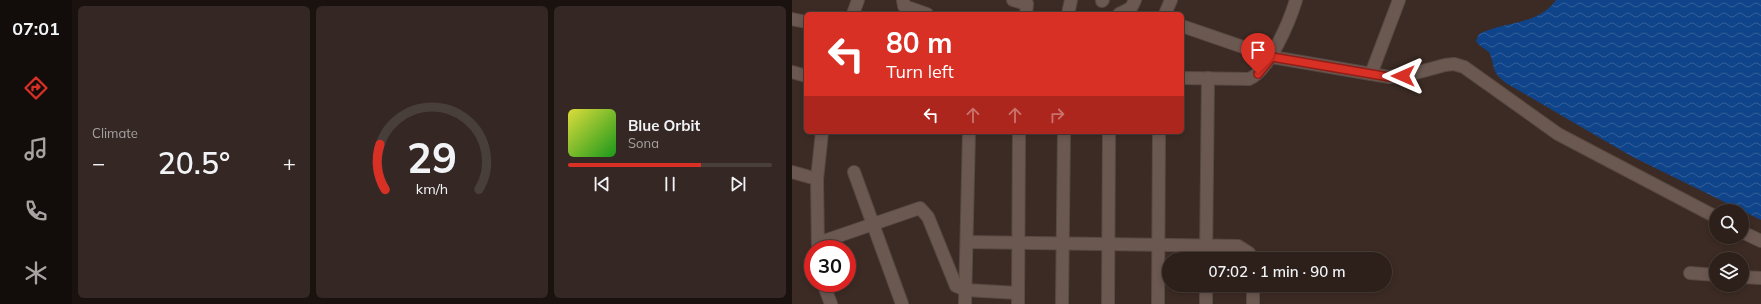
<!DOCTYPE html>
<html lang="en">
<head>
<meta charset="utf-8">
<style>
  :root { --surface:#2d201b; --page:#352824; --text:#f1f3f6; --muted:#a7a3a3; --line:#483e3a; --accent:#d93025 }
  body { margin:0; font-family:Mulish,sans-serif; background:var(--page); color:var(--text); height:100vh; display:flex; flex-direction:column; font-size:15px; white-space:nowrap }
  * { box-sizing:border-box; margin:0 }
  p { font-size:13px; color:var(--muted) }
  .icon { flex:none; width:22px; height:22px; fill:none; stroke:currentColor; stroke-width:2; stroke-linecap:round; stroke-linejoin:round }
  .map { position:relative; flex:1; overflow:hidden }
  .drawer { display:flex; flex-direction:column; gap:6px; padding:6px; background:#19120f; width:720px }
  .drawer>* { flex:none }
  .top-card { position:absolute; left:12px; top:12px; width:380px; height:122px; border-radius:6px; box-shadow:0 2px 6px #0003,0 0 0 1px var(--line); background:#d93025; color:#fff; overflow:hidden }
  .buttons { position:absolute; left:917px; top:204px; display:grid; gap:8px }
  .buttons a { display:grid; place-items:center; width:40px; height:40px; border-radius:50%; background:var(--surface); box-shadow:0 2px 6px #0003,0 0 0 1px var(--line); font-size:20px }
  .speed { position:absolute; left:12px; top:240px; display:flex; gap:8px; font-size:20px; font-weight:700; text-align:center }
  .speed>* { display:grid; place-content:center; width:52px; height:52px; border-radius:50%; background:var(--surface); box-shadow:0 2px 6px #0003,0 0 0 1px var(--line); line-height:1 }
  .speed .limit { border:6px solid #d22; background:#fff; color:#111 }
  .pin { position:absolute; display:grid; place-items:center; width:34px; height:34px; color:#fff; margin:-41px -17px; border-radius:50% 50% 50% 0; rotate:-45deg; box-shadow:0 0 4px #0007 }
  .pin .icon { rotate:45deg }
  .me { position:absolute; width:44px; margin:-22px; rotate:270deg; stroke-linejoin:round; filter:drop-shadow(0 0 3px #0008) }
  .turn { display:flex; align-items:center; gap:14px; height:84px; padding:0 16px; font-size:18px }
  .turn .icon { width:52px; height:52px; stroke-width:2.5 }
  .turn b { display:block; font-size:28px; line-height:34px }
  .lanes { display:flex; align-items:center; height:38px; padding:0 16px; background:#0003; justify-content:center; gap:20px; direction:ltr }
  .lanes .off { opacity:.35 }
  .big { font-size:30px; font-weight:600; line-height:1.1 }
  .drawer .card { flex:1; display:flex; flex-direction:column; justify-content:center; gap:6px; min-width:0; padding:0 14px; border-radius:6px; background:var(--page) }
  .drawer .dial { align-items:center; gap:0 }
  .dial svg { height:104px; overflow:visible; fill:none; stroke:var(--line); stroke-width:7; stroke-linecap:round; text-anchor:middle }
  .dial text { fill:var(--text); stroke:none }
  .song { display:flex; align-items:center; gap:12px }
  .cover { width:48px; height:48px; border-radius:6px; background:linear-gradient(135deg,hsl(60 70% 55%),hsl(120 70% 35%)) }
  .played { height:4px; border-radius:2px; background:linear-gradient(90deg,var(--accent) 65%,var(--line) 65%) }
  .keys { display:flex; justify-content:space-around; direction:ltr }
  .heat { display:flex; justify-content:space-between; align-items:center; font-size:22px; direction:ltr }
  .drawer .tiles { flex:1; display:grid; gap:6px; grid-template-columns:repeat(3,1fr) }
  .trip { position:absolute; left:370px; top:252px; width:230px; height:40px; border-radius:20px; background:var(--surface); box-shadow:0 2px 6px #0003,0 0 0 1px var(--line); font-weight:600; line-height:40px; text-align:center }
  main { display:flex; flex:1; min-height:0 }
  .tabs { display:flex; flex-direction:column; width:72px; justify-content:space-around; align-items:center; background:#120d0b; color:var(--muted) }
  .tabs .icon { width:28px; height:28px }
  .tabs .selected { color:var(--accent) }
  .tabs b { font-size:18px; color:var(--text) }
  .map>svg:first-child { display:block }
  .water { fill:url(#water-waves) }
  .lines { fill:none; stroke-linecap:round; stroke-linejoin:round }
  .minor-casing { stroke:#574943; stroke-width:14 }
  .minor { stroke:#6b5851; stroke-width:12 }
  .route-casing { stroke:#8d1f18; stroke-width:10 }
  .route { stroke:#d93025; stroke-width:7 }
</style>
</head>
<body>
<main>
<nav class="tabs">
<b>07:01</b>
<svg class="icon selected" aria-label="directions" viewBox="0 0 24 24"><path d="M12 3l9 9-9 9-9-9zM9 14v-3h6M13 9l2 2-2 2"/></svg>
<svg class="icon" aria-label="music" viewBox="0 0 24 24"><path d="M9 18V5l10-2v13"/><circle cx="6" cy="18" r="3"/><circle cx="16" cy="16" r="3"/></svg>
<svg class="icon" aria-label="phone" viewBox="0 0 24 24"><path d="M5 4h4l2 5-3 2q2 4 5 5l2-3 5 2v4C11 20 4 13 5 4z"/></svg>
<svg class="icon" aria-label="climate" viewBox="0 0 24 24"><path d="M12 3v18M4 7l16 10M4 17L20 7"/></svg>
</nav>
<section class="drawer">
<div class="tiles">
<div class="card"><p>Climate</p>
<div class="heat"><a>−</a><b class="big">20.5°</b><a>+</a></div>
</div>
<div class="card dial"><svg viewBox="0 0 100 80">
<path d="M14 69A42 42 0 1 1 86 69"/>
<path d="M14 69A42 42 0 0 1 10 34" stroke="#d93025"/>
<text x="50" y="56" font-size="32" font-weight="700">29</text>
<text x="50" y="72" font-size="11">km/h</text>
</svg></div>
<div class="card">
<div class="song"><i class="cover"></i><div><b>Blue Orbit</b><p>Sona</p></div></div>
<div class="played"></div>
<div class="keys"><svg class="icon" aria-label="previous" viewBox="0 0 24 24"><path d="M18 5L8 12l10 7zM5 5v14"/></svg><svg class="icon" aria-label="pause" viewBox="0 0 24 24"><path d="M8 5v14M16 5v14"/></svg><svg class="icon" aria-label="next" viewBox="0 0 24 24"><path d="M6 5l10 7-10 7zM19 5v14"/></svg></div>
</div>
</div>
</section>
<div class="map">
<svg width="969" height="304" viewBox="0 0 969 304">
  <defs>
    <pattern id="water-waves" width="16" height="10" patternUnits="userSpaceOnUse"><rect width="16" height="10" fill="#0f448a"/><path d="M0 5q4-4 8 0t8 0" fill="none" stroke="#335f9b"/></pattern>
  </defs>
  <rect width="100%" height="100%" fill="#3c2b24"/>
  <!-- water -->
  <path class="water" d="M764,0H969V220L839,156L714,83C698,71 704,67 697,52L687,45L684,41L687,34C713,21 747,25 764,0Z"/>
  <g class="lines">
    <!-- minor casing -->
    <g class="minor-casing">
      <g id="minor">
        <path d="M111,0L112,6L135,14"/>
        <path d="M221,0L235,4L234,14"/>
        <path d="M310,1L311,0"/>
        <path d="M61,14L66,0"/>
        <path d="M276,14L279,0"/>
        <path d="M327,14L339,8L343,0"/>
        <path d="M373,14L379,0"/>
        <path d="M0,19L14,22"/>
        <path d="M390,26L480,57L597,77L620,74L653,65L662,64L672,67L766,134L924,217"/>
        <path d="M0,72L14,76"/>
        <path d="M579,74L607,0"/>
        <path d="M390,78L457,79C477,71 498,20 504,0"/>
        <path d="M0,172L25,179"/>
        <path d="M62,172L110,304"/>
        <path d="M950,232L969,241"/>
        <path d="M175,242L446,246L457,253L460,259"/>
        <path d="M26,243L128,208L136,217L164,286L174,290L226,293"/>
        <path d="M26,249L25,179L30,132"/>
        <path d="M414,259L416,78"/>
        <path d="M898,273L924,275"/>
        <path d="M950,277L969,278"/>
        <path d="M31,283L39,304"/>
        <path d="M461,285V304"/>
        <path d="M173,304L177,132"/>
        <path d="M226,304L227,132"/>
        <path d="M270,304L272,132"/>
        <path d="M316,304L317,132"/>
        <path d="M366,304L367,132"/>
        <path d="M414,304V285"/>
      </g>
    </g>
    <!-- minor -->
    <use href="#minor" class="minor"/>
  </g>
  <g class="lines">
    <!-- route casing -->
    <g class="route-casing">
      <path id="route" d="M466,74L480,57L597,77L611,76"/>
    </g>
    <!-- route -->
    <use href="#route" class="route"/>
  </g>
</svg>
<div class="buttons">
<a><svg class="icon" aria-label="search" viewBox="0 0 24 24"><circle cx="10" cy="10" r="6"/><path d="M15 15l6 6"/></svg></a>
<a><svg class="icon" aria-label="layers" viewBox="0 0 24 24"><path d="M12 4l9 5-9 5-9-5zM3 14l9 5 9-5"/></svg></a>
</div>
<div class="speed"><div class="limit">30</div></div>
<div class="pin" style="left:466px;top:74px;background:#d93025"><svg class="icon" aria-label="arrive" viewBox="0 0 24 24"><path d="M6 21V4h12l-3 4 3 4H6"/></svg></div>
<svg class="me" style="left:611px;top:76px" viewBox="-20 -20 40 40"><path d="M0-17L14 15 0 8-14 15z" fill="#d93025" stroke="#fff" stroke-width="4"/></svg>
<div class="trip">07:02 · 1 min · 90 m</div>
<div class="top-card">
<div class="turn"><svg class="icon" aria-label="left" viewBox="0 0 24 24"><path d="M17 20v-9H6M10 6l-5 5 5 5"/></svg><div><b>80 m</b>Turn left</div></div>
<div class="lanes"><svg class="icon" aria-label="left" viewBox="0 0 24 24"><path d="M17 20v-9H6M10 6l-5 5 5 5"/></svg><svg class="icon off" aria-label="ahead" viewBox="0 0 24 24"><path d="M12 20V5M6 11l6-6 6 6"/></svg><svg class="icon off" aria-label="ahead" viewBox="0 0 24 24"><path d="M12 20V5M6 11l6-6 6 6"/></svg><svg class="icon off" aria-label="right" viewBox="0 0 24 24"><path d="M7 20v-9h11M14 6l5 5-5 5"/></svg></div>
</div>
</div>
</main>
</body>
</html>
